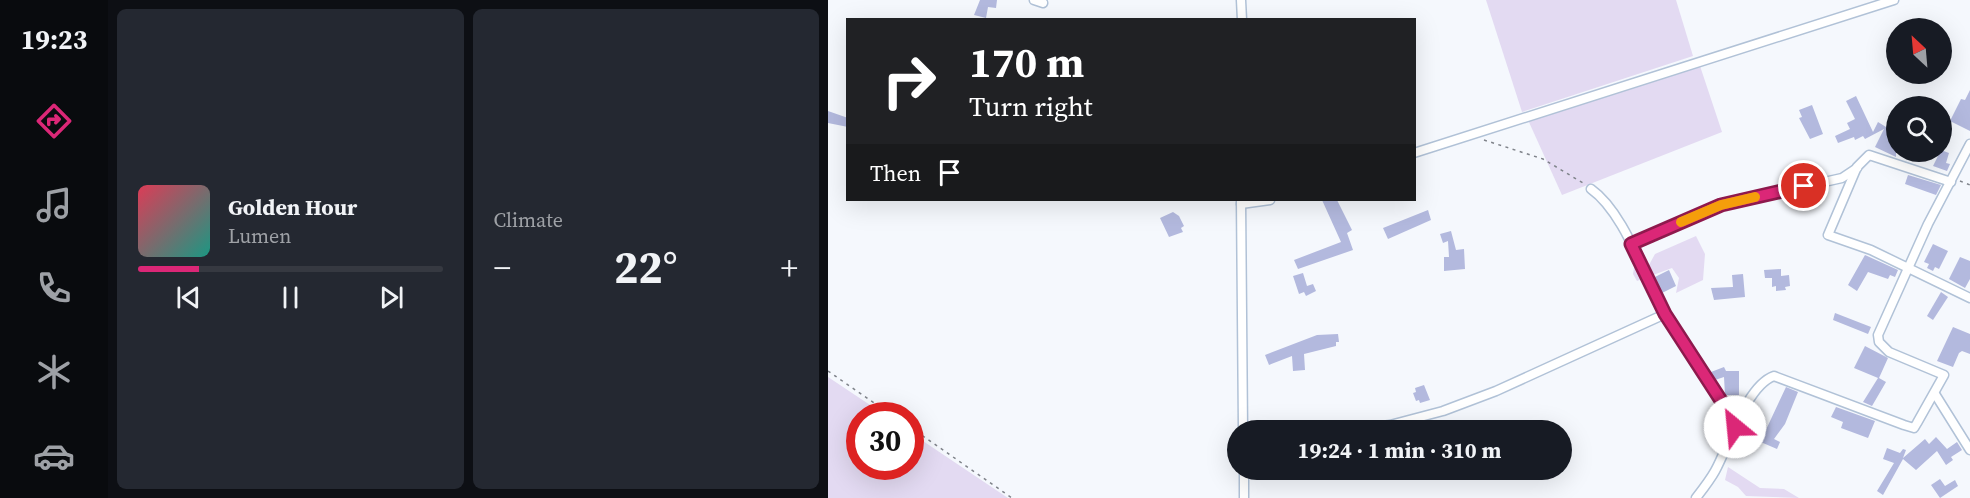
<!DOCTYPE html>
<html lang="en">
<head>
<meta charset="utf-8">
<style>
  :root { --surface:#171b24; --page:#242831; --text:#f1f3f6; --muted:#9ea1a6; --line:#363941; --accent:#db2777 }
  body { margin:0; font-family:"Source Serif 4",serif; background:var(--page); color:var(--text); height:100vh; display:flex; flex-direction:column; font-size:22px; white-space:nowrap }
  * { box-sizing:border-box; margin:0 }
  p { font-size:20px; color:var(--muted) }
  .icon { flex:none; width:33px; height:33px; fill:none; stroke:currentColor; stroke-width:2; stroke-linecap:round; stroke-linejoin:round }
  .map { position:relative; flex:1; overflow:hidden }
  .side { display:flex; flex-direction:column; gap:9px; padding:9px; background:#0d0f14; width:720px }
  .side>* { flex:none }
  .banner { position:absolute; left:18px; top:18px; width:570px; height:183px; border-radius:0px; box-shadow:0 6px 24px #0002; background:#202124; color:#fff; overflow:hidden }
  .needle { width:39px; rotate:334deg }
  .buttons { position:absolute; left:1058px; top:18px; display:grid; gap:12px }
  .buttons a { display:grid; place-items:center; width:66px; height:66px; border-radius:50%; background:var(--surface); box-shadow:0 6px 24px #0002; font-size:30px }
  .speed { position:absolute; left:18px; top:402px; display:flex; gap:12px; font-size:30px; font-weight:700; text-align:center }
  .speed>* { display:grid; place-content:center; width:78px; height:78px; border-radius:50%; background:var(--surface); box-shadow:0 6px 24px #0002; line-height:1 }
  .speed .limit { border:9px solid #d22; background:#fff; color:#111 }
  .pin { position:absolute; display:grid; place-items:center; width:51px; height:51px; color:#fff; margin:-26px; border:3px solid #fff; border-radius:50%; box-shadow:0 2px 6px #0007 }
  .me { position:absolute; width:66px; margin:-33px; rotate:332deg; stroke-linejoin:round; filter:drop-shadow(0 0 4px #0008) }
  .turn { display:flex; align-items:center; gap:21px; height:126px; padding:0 24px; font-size:27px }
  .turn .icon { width:78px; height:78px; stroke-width:2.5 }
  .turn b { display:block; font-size:42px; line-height:51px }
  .then { display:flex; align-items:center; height:57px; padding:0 24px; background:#0003; gap:12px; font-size:22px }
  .big { font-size:45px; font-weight:700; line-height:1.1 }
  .side .tile { flex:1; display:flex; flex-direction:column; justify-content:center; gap:9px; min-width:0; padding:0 21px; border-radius:9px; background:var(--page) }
  .song { display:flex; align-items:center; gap:18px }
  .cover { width:72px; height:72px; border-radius:9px; background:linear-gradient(135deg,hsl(350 70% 55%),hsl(170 70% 35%)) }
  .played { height:6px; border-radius:3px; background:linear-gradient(90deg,var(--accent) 20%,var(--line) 20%) }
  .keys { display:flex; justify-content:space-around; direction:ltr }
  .heat { display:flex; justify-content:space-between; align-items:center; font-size:33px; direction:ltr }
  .side .tiles { flex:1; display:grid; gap:9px; grid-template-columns:repeat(2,1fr) }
  .trip { position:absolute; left:399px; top:420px; width:345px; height:60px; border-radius:30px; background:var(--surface); box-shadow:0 6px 24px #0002; font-weight:700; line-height:60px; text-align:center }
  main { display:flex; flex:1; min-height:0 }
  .menu { display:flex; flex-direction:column; width:108px; justify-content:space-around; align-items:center; background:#090b0e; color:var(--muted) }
  .menu .icon { width:42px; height:42px }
  .menu .on { color:var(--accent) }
  .menu b { font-size:27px; color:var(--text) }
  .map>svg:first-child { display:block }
  .green { fill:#e3daf2 }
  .building { fill:#b3b9de }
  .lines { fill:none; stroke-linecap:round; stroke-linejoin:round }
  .street-casing { stroke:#b1c2d7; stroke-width:11 }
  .path { stroke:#7f838a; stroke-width:1.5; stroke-dasharray:3 4.5; stroke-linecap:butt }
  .street { stroke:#fff; stroke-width:8 }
  .route-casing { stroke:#8e194d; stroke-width:15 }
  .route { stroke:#db2777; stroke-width:10 }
  .slow { stroke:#f59e0b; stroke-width:10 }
</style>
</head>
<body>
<main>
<nav class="menu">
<b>19:23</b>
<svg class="icon on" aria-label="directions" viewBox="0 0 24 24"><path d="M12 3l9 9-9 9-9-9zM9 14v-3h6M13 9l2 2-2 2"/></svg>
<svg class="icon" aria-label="music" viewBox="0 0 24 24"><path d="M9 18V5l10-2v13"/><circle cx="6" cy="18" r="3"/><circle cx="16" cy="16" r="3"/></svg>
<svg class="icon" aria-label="phone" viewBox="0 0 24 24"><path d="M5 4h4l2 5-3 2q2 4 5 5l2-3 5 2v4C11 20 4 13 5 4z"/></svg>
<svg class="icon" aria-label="climate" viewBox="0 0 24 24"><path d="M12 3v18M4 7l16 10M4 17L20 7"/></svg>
<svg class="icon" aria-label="car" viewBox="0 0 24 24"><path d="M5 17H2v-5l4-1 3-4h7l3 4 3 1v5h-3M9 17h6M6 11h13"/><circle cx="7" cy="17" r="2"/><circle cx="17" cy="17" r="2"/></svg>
</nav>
<section class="side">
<div class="tiles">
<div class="tile">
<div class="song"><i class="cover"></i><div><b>Golden Hour</b><p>Lumen</p></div></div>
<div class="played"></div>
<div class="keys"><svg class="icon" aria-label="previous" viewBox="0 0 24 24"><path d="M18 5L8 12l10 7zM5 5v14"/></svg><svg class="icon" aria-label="pause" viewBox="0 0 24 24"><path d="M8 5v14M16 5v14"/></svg><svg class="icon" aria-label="next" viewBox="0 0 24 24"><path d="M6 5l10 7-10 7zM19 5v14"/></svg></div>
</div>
<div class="tile"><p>Climate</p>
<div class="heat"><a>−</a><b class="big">22°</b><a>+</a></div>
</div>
</div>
</section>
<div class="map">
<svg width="1142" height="498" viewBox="0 0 1142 498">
  <rect width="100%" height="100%" fill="#f5f8fd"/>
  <!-- green -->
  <g class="green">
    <path d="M658,0H848L865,56L694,112Z"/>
    <path d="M872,66L894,132L734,195L700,120Z"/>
    <path d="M868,236L877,254L875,280L848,293L851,278L844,268L809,281L805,274L806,268L821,265L827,254Z"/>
    <path d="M0,377L57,415L32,416V466H82L83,433L180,498H0Z"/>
    <path d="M900,467L932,488L956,489L971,498L918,496L910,487L897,480Z"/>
  </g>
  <!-- building -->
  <g class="building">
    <path d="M152,0H169L168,8L160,7L158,18L146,15Z"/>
    <path d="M1142,90V131L1122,121L1133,99L1137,100Z"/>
    <path d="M1028,96L1045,132L1050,122L1058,127L1068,107V157L1047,147L1056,129L1037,139L1035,136L1027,140L1026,137L1010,143L1007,136L1022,129L1019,123L1027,119L1018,101Z"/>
    <path d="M984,105L995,134L982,139L971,118L974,117L971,110Z"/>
    <path d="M0,111L20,118V127L0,123Z"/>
    <path d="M1113,150L1121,153L1118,163L1122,164L1119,171L1105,166Z"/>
    <path d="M1080,175L1113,185L1108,195L1077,184Z"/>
    <path d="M494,200H509L524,230L519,233L525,250L470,269L466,260L513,242Z"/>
    <path d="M600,210L603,220L560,239L555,228Z"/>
    <path d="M345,212L351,216L356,226L353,228L355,232L341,237L332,218Z"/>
    <path d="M623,231L628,250L636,249L637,269L616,271V257H621L620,241L615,243L612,234Z"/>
    <path d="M1105,244L1120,251L1111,269L1107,267L1105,271L1099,268L1101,264L1096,262Z"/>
    <path d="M1037,255L1070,270L1067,277L1062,275L1060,279L1040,272L1029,291L1020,285Z"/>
    <path d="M1132,257L1142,261V279L1137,288L1121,279Z"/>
    <path d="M953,269V276L961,275L962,286L957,287L958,290L948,291V286L944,287V278H937L936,270Z"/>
    <path d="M841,270L848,286L834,293L827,277Z"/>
    <path d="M475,273L479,286L485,284L488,291L478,296L476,292L471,294L465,276Z"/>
    <path d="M915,274L917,297L886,300L883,288L905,287L904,275Z"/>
    <path d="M1113,292L1120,297L1105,320L1099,316Z"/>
    <path d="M1007,313L1043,327L1040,334L1005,320Z"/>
    <path d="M1125,327L1142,334V354L1134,351L1131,353L1125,367L1109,361Z"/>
    <path d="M510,334L511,342H508V346L476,354L477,370L465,371L464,356L441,365L437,355L489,335Z"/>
    <path d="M1037,346L1060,358L1051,378L1058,382L1044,406L1035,402L1050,378L1026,368Z"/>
    <path d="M896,367L898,371H911V395H897L896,377L887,380L883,372Z"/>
    <path d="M596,385L602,400L592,403L591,400L588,401L585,393L588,392L587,388Z"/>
    <path d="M958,387L970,392L957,424L946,439L952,442L949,449L914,434L915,425L936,434Z"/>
    <path d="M1008,407L1047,421L1040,438L1013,428L1015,422L1003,417Z"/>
    <path d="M1108,437L1119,449L1129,442L1134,450L1123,457L1125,460L1118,465L1109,451L1088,470L1075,459L1055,495L1049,491L1066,463L1055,459L1059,448L1072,453L1075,449L1078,450L1075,458L1097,439L1101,444Z"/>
    <path d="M1112,479L1117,486L1127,480L1130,486L1112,498L1103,485Z"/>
  </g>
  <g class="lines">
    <!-- street casing -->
    <g class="street-casing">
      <g id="street">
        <path d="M206,0L215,3"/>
        <path d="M413,0L414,20"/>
        <path d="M586,153L1066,0"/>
        <path d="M1123,182L1041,155L1029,167L1000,235L1043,250L1142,298"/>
        <path d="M763,189C797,213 817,279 838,314C858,350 883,384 905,419L907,427"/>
        <path d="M413,200L415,430"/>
        <path d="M413,204L442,200"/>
        <path d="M803,244L893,205L1014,178L1029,168"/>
        <path d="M1107,394L1142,450"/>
        <path d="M519,430L562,425L615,411L668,391L837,314"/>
        <path d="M416,470V498"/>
        <path d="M868,498C875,489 882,480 887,471C901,446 918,386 946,376L1076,425L1086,428L1089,423L1116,375L1061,352L1051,342L1050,335L1100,224L1142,144"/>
      </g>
    </g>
    <!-- path -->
    <g class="path">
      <path d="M656,140L715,159L755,183"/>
      <path d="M1132,181L1142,185"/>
      <path d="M0,371L65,416"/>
      <path d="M82,427L184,498"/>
    </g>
    <!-- street -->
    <use href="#street" class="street"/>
  </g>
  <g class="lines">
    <!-- route casing -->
    <g class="route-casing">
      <path id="route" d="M907,427L905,419L837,314L803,244L893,205L976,186"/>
    </g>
    <!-- route -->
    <use href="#route" class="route"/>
    <!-- slow -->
    <path class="slow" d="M853,222L893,205L927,197"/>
  </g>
</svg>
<div class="buttons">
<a><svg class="needle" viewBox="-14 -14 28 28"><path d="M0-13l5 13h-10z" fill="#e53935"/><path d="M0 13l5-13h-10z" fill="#9ea1a6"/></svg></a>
<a><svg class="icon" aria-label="search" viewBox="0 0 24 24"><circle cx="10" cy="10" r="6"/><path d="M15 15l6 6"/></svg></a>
</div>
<div class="speed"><div class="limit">30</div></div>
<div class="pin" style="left:976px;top:186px;background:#d93025"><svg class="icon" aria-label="arrive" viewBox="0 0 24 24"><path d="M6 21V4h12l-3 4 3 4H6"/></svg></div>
<svg class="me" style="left:907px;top:427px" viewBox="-20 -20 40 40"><circle r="19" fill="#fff"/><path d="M0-13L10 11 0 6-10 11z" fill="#db2777"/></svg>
<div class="trip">19:24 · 1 min · 310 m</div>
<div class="banner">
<div class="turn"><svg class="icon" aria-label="right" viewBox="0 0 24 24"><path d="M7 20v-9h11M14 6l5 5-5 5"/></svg><div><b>170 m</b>Turn right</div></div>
<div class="then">Then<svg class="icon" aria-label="arrive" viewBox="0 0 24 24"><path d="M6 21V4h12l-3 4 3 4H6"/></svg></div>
</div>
</div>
</main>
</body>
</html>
